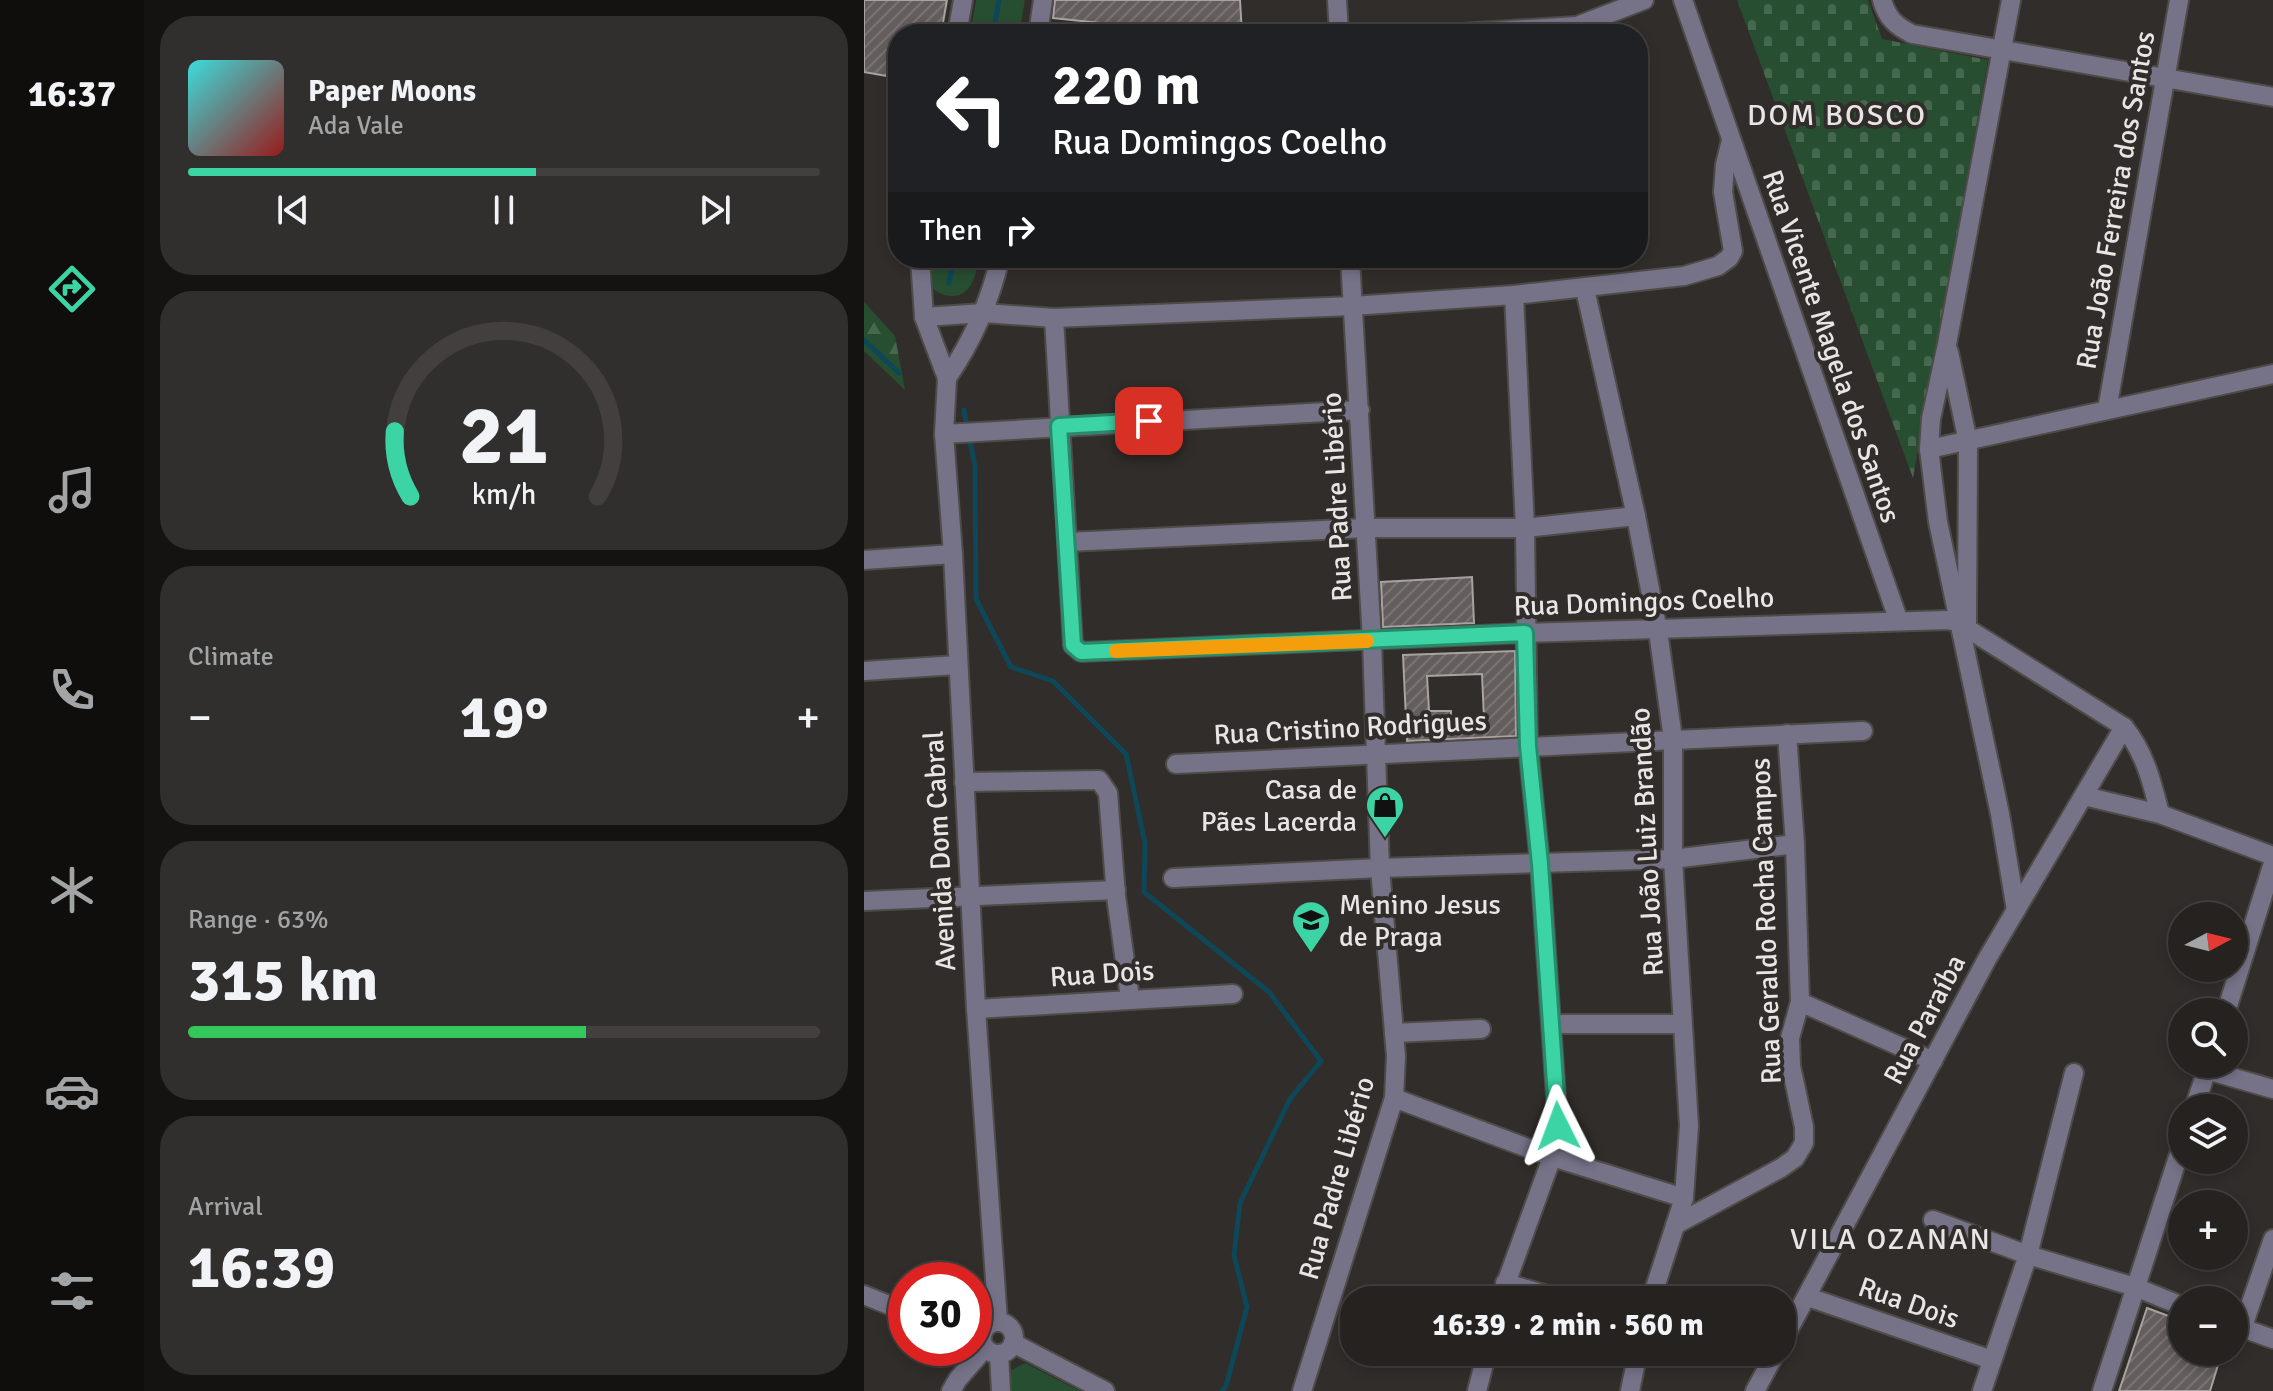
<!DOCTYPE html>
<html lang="en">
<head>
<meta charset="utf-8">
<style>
  :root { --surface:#252220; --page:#312f2d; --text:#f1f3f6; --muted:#a3a4a5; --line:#423f3e; --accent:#3cd4a4 }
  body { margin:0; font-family:Signika,sans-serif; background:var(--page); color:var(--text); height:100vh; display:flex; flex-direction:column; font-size:30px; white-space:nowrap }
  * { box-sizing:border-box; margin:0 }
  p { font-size:26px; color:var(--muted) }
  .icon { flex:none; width:44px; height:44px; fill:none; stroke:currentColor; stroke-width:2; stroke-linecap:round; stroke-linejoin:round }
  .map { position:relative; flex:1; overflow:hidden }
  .panel { display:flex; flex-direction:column; gap:16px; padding:16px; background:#141312; width:720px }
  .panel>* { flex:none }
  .banner { position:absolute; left:24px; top:24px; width:760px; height:244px; border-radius:32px; box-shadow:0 4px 12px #0003,0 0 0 2px var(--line); background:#202124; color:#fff; overflow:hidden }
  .needle { width:52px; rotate:83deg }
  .fabs { position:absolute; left:1304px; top:902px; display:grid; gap:16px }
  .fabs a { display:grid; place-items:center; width:80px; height:80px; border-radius:50%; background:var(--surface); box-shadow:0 4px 12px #0003,0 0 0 2px var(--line); font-size:40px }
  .speed { position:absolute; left:24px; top:1262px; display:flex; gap:16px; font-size:40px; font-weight:700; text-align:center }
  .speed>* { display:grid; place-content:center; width:104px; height:104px; border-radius:50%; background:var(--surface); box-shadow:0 4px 12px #0003,0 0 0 2px var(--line); line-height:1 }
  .speed .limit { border:12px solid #d22; background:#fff; color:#111 }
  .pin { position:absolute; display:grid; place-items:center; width:68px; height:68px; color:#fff; margin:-34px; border-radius:16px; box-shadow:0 4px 12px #0006 }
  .me { position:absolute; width:88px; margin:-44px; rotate:357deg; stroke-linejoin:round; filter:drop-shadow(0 0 6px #0008) }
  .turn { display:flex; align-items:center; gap:28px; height:168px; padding:0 32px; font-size:36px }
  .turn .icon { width:104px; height:104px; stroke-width:2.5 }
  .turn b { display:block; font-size:56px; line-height:68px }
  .then { display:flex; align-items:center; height:76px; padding:0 32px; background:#0003; gap:16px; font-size:30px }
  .big { font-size:60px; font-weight:700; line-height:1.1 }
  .panel .widget { flex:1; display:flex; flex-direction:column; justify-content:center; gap:12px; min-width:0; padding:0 28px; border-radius:32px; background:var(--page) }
  .panel .dial { align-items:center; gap:0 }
  .dial svg { height:208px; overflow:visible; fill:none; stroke:var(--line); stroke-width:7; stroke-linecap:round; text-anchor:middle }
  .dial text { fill:var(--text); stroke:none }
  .song { display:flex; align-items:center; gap:24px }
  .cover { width:96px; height:96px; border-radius:12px; background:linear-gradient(135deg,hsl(180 70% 55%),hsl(0 70% 35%)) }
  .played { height:8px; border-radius:4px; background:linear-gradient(90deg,var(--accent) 55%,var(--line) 55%) }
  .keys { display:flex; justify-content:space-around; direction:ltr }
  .heat { display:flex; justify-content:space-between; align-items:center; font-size:44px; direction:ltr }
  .charge { height:12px; border-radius:6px; background:linear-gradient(90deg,#34c759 63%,var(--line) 0) }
  .trip { position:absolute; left:476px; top:1286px; width:456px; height:80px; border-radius:32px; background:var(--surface); box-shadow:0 4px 12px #0003,0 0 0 2px var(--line); font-weight:700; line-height:80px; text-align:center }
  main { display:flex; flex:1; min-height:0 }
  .tab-bar { display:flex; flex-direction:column; width:144px; justify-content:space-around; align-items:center; background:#0f0e0d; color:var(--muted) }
  .tab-bar .icon { width:56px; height:56px }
  .tab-bar .selected { color:var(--accent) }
  .tab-bar b { font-size:36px; color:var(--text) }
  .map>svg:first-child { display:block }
  .green { fill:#274e30 }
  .forest { fill:url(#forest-firs) }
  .cemetery { fill:url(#cemetery-stones) }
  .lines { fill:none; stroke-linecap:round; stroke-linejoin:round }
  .stream { stroke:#0e4757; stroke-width:5 }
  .building { fill:url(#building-hatch); stroke:#a8a2a0; stroke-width:2; fill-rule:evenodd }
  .minor-casing { stroke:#4e4b48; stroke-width:22 }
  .minor { stroke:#767389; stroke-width:18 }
  .route-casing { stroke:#278a6b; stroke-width:20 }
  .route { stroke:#3cd4a4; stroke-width:14 }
  .slow { stroke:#f59e0b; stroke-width:14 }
  .labels { text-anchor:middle; stroke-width:8; stroke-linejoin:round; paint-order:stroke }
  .street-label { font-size:28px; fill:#e8e6e4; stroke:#312d2a }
  .poi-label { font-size:28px; fill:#e8e6e4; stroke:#312d2a; text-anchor:end }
  .neighbourhood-label { font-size:30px; letter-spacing:2px; fill:#e8e6e4; stroke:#312d2a }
</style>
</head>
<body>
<main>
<nav class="tab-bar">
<b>16:37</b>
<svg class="icon selected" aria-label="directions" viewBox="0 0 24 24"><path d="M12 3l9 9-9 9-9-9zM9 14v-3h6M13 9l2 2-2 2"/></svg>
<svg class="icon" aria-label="music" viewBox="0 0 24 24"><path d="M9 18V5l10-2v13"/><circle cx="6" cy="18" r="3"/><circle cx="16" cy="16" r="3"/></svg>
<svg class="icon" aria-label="phone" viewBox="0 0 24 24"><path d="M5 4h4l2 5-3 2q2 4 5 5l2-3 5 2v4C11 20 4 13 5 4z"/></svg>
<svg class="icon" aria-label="climate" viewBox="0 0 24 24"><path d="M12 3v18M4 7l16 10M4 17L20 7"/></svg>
<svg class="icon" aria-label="car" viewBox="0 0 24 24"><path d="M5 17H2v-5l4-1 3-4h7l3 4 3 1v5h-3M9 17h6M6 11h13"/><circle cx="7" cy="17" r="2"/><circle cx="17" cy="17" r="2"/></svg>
<svg class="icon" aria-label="filters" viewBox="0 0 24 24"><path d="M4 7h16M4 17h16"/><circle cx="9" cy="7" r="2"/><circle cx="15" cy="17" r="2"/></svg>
</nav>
<section class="panel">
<div class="widget">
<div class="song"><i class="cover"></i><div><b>Paper Moons</b><p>Ada Vale</p></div></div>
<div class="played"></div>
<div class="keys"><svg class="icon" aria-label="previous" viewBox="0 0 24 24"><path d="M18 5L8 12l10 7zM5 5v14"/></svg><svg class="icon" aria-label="pause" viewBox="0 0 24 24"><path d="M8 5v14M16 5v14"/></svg><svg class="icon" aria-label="next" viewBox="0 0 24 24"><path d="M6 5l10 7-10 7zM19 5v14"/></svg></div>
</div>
<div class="widget dial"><svg viewBox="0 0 100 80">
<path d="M14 69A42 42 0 1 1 86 69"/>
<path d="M14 69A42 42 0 0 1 8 44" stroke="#3cd4a4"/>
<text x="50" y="56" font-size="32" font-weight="700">21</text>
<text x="50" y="72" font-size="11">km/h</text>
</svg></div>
<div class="widget"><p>Climate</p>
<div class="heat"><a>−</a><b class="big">19°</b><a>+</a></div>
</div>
<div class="widget"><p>Range · 63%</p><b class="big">315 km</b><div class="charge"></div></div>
<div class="widget"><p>Arrival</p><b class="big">16:39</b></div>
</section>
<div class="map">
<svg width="1409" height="1391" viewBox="0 0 1409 1391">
  <defs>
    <pattern id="forest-firs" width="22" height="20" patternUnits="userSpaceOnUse" patternTransform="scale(2)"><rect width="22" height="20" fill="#274e30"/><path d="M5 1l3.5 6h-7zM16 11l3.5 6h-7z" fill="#46684e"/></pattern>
    <pattern id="cemetery-stones" width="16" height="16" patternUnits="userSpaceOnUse" patternTransform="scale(2)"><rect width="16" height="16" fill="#274e30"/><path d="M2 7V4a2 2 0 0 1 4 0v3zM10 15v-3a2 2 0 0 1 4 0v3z" fill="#46684e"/></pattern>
    <pattern id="building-hatch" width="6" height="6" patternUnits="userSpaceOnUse" patternTransform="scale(2)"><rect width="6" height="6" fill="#635d5c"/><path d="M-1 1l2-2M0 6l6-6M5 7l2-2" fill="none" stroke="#797473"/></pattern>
  </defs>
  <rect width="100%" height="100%" fill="#312d2a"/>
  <!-- green -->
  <g class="green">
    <path d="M112,0H161L155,34H106Z"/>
    <path d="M65,258H115C112,277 106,301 81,295C75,293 69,291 66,284C63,277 65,266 65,258Z"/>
    <path d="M161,1363L216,1391H148L146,1371Z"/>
  </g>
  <!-- forest -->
  <path class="forest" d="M0,302L31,336L41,390L0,351Z"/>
  <!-- cemetery -->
  <path class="cemetery" d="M873,0H1004L1018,39L1124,60L1049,478Z"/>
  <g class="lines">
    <!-- stream -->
    <g class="stream">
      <path d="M129,34L135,0"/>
      <path d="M85,283L90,258"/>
      <path d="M0,340L35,373"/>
      <path d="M100,410L111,467L112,599L147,667L189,681L262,754L281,843L280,892L405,992L457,1061L426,1099L376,1203L370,1255L383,1307L362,1386L358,1391"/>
    </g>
  </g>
  <!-- building -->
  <g class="building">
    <path d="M0,0H83L77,34H34V78L0,72Z"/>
    <path d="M191,0H376L378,34H237L236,23L189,18Z"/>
    <path d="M608,577L610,623L519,627L517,582Z"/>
    <path d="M651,651L652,736L543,741L539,655ZM618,674L620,719L587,720V711H565L563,676Z"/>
    <path d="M1283,1308L1318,1321V1352H1358L1346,1391H1255Z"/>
  </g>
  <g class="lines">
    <!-- minor casing -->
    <g class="minor-casing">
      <g id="minor">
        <path d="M473,0L475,34"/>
        <path d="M819,0L1034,619"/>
        <path d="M1018,0C1023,18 1032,26 1048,34L1409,97"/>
        <path d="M1147,0L1083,344L1067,419L1065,449L1074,522L1136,814L1152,910"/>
        <path d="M93,34L99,0"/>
        <path d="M174,34L179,0"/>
        <path d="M581,34L713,26L780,0"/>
        <path d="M56,258L60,317L83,378L80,434L89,554L112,1009L134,1322"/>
        <path d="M721,289L772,516L794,631L809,739V859L825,1126L820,1198L787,1300"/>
        <path d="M60,317L120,313L190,318L488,306L650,295L820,276L854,266L865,258L869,251L859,192L861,165L867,140"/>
        <path d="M190,318L209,645L217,652L661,633L1084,620L1093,622L1260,727C1281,753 1288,782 1296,814"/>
        <path d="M1085,352L1104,442L1103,624"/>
        <path d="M83,378C109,340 126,302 136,258"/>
        <path d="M1243,410L1315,0"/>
        <path d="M80,434L496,410"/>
        <path d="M1065,449L1409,374"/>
        <path d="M203,542L501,528H661L772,516"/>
        <path d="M0,560L89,554"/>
        <path d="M0,671L93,665"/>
        <path d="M312,764L999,731"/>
        <path d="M100,782L235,780L244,793L252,896L266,998"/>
        <path d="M1220,796L1296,814L1409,856"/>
        <path d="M309,878L516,868L809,859L931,844"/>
        <path d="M0,901L252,890"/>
        <path d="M936,1002L1069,1061"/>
        <path d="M112,1009L369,994"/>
        <path d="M1362,1012L1409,863"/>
        <path d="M688,1024H818"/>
        <path d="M530,1033L617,1029"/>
        <path d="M1343,1070L1409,1089"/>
        <path d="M530,1098L688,1157L820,1198"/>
        <path d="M1330,1108L1345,1064"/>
        <path d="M1069,1220L1164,1255L1271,1287L1318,1306"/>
        <path d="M811,1225L917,1168L931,1158L940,1143V1127L927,1066L926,1038L936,1002L931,844L923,734"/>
        <path d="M641,1283L701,1300"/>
        <path d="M0,1295L42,1312"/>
        <path d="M944,1297L1128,1360"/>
        <path d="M636,1300L688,1157L694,1126L676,864L664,746L661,528L650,295"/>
        <circle cx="134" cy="1338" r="16"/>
        <path d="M1370,1325L1409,1339"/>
        <path d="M1378,1329L1409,1239"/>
        <path d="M918,1342L1123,959L1260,727"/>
        <path d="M149,1343L241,1391"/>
        <path d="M135,1354L137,1391"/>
        <path d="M87,1391L94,1379L121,1348"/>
        <path d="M438,1391L530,1098L532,1056L516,868L508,641L486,258"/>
        <path d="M613,1391L623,1352"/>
        <path d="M766,1391L774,1352"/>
        <path d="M891,1391L912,1352"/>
        <path d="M1118,1391L1164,1255L1210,1073"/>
        <path d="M1238,1391L1318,1145"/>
      </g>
    </g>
    <!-- minor -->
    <use href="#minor" class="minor"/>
  </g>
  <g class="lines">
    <!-- route casing -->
    <g class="route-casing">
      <path id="route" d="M285,421L195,426L209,645L217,652L661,633L664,746L676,864L694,1126"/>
    </g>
    <!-- route -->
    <use href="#route" class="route"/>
    <!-- slow -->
    <path class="slow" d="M252,651L503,641"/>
  </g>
  <!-- icons -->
  <defs>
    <g id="shop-pin" transform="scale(2)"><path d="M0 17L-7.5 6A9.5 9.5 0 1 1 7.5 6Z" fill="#3cd4a4" stroke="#312d2a"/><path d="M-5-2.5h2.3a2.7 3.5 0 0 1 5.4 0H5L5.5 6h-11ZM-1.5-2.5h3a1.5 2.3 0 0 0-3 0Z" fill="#111"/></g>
    <g id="school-pin" transform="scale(2)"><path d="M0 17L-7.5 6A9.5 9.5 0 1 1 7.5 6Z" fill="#3cd4a4" stroke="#312d2a"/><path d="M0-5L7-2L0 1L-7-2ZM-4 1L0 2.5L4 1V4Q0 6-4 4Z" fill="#111"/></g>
  </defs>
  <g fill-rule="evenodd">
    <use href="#shop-pin" x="521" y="805"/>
    <use href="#school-pin" x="447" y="920"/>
  </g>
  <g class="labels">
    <!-- street labels -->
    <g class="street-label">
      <text transform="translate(1251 200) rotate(-80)" y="10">Rua João Ferreira dos Santos</text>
      <text transform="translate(968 346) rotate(71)" y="10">Rua Vicente Magela dos Santos</text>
      <text transform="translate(472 497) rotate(-93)" y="10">Rua Padre Libério</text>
      <text transform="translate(780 601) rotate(-2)" y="10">Rua Domingos Coelho</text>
      <text transform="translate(486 727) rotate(-3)" y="10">Rua Cristino Rodrigues</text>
      <text transform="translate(782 842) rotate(-93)" y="10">Rua João Luiz Brandão</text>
      <text transform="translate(75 851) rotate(-93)" y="10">Avenida Dom Cabral</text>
      <text transform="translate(901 921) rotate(-92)" y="10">Rua Geraldo Rocha Campos</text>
      <text transform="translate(238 973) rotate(-4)" y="10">Rua Dois</text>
      <text transform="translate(1060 1019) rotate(-62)" y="10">Rua Paraíba</text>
      <text transform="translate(472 1178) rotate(-74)" y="10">Rua Padre Libério</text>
      <text transform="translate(1045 1302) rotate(19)" y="10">Rua Dois</text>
    </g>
    <!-- poi labels -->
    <g class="poi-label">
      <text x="493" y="799">Casa de<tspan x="493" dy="32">Pães Lacerda</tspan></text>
      <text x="475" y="914" text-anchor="start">Menino Jesus<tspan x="475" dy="32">de Praga</tspan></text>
    </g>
    <!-- neighbourhood labels -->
    <g class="neighbourhood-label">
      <text x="973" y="125">DOM BOSCO</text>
      <text x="1027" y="1249">VILA OZANAN</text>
    </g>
  </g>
</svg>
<div class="fabs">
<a><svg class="needle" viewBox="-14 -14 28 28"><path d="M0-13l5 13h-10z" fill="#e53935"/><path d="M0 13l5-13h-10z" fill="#a3a4a5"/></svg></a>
<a><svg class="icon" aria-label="search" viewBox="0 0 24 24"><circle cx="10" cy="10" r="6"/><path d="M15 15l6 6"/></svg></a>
<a><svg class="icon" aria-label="layers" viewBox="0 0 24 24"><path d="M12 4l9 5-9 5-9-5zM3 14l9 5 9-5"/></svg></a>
<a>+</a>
<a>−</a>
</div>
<div class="speed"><div class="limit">30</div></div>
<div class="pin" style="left:285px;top:421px;background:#d93025"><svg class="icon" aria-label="arrive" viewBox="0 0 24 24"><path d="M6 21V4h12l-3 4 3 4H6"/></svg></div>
<svg class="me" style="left:694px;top:1126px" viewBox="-20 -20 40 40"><path d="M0-17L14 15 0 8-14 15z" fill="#3cd4a4" stroke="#fff" stroke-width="4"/></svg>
<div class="trip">16:39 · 2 min · 560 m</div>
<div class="banner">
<div class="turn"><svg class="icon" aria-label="left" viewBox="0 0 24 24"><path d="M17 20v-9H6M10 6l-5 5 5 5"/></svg><div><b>220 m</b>Rua Domingos Coelho</div></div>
<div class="then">Then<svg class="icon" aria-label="right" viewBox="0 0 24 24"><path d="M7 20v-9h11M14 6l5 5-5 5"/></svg></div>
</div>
</div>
</main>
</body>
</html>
